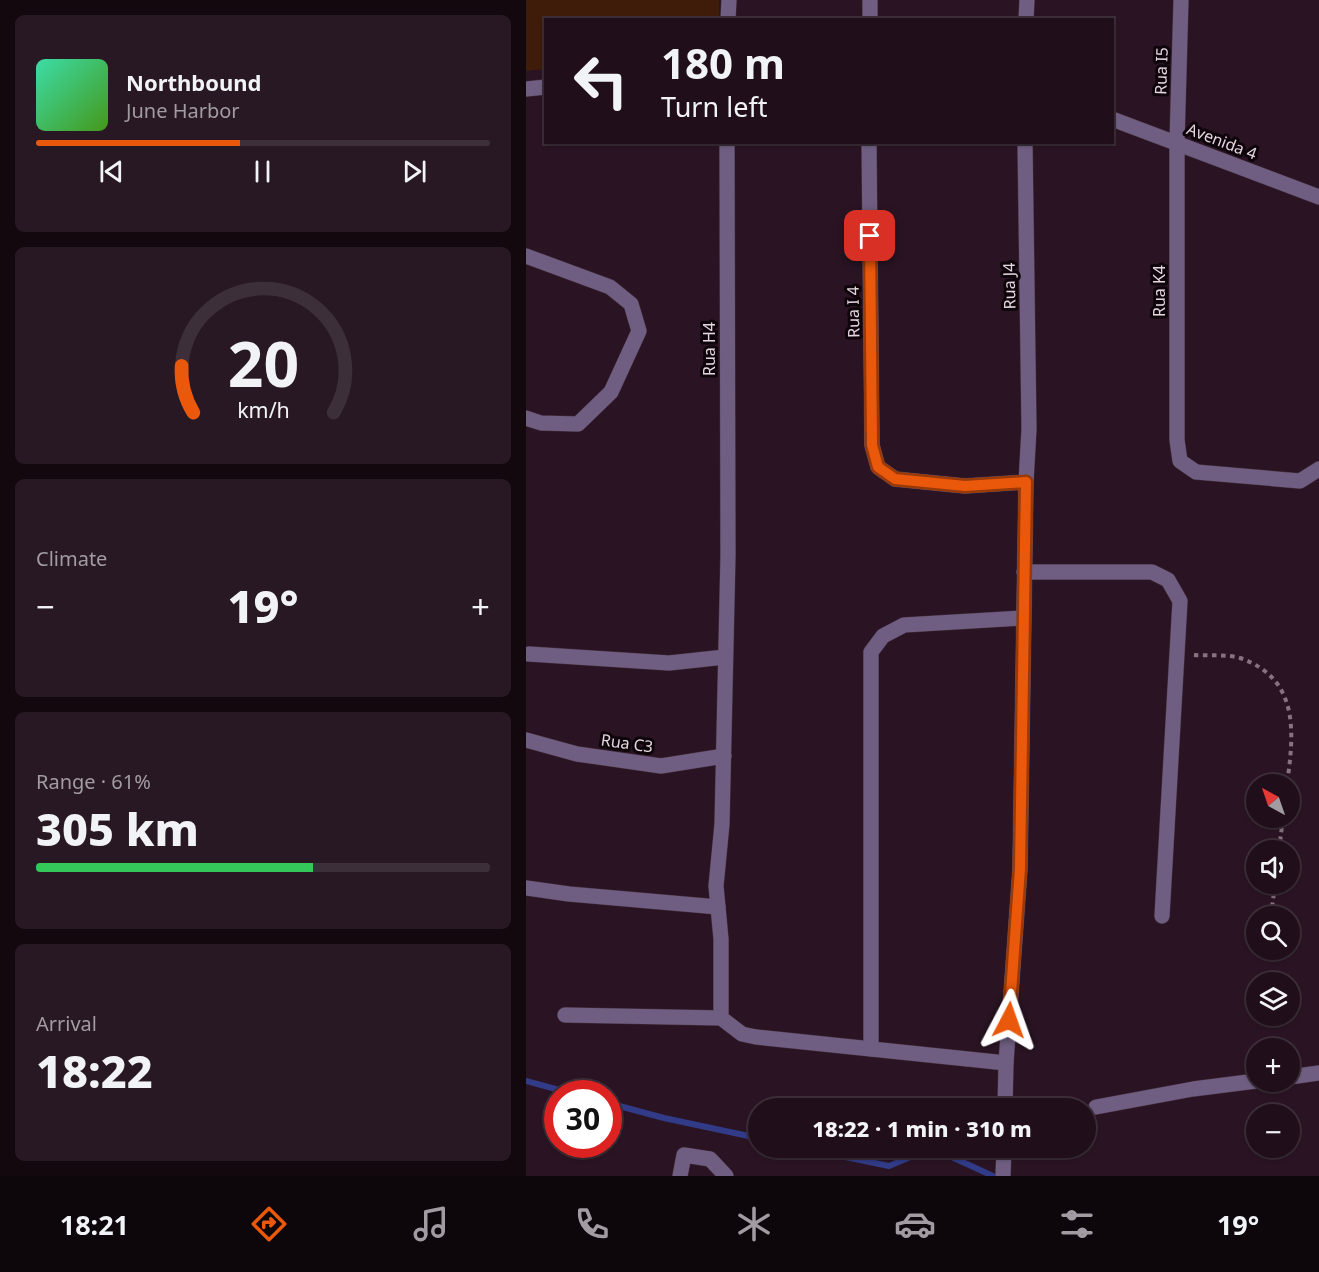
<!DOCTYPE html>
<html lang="en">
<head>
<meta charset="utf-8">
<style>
  :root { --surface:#200f1a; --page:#281823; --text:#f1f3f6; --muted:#a29ca2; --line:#3d2f39; --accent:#ea580c }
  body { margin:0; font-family:"Noto Sans",sans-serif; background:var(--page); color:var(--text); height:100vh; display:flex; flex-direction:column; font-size:22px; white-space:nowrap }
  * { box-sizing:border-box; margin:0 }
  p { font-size:20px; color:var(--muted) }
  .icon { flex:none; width:33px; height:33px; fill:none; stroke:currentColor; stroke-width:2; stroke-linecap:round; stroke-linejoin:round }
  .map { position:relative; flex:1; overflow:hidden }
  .panel { display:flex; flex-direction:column; gap:15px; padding:15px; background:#12080e; width:526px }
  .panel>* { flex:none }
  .banner { position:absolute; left:18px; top:18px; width:570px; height:126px; border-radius:0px; box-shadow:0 2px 4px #0004,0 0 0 2px var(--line); background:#200f1a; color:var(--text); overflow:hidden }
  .needle { width:39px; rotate:320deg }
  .buttons { position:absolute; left:720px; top:774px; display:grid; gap:12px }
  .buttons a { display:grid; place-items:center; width:54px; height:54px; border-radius:50%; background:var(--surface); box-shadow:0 2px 4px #0004,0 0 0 2px var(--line); font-size:30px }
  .speed { position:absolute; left:18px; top:1080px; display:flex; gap:12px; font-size:30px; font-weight:700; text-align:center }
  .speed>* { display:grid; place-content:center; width:78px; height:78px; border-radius:50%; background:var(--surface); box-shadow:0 2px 4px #0004,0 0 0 2px var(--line); line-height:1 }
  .speed .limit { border:9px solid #d22; background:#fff; color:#111 }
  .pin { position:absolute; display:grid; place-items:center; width:51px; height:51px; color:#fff; margin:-26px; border-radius:12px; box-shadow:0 3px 9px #0006 }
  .me { position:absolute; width:66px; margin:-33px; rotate:4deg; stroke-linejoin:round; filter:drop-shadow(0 0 4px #0008) }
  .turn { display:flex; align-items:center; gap:21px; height:126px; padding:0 18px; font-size:27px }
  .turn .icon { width:78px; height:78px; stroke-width:2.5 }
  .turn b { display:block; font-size:42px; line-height:51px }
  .big { font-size:45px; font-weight:800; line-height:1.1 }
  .panel .card { flex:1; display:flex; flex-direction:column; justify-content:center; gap:9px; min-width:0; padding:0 21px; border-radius:9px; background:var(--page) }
  .panel .dial { align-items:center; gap:0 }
  .dial svg { height:156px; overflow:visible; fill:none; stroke:var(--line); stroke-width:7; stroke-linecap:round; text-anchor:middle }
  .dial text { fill:var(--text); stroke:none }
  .song { display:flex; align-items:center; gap:18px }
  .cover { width:72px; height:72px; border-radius:9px; background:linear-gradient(135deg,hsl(160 70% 55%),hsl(100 70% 35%)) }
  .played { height:6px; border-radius:3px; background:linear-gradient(90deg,var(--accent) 45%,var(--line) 45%) }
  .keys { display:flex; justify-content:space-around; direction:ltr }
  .heat { display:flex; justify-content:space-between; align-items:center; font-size:33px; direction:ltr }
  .charge { height:9px; border-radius:4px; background:linear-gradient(90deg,#34c759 61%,var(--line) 0) }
  .trip { position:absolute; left:222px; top:1098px; width:348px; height:60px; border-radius:30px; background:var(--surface); box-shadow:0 2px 4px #0004,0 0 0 2px var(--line); font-weight:800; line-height:60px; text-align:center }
  .tab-bar { display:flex; height:96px; justify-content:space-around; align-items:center; background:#0d060a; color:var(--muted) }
  .tab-bar .icon { width:42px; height:42px }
  .tab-bar .current { color:var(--accent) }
  .tab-bar b { font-size:27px; color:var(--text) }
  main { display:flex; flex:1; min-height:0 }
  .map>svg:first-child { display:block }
  .green { fill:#3e1c09 }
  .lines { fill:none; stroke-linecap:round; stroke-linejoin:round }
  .stream { stroke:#313b87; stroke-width:6 }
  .minor-casing { stroke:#442f3d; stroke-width:16 }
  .path { stroke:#86737f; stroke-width:4; stroke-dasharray:4.5 4.5; stroke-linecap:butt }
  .minor { stroke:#6f5e81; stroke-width:15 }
  .route-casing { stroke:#983908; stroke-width:15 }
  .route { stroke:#ea580c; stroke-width:10 }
  .labels { text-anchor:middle; stroke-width:6; stroke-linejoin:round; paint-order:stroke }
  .street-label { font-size:16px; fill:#e4d5de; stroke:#0d050a }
</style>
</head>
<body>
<main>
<section class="panel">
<div class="card">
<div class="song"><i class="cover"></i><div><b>Northbound</b><p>June Harbor</p></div></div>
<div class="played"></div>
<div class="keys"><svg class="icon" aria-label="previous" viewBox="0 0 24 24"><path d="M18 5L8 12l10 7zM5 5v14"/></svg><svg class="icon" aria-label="pause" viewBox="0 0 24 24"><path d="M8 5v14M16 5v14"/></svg><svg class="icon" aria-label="next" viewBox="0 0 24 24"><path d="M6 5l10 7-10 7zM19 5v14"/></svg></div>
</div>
<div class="card dial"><svg viewBox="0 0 100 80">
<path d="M14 69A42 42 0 1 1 86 69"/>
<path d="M14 69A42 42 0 0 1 8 45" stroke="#ea580c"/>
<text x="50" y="56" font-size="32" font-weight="700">20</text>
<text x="50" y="72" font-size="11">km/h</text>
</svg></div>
<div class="card"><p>Climate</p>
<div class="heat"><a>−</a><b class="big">19°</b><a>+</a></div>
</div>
<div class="card"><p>Range · 61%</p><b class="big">305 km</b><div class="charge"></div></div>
<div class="card"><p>Arrival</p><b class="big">18:22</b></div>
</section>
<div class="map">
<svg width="793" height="1176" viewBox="0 0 793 1176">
  <rect width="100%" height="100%" fill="#2a1423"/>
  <!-- green -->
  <path class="green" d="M0,0H193V19L20,20L19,69L0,71Z"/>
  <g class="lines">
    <!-- stream -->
    <g class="stream">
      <path d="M0,1081L48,1094"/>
      <path d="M82,1103L138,1118L232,1138"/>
      <path d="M276,1148L363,1166L406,1148L467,1176"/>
    </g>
    <!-- minor casing -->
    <g class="minor-casing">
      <g id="minor">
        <path d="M655,0L651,142V440L654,461L670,472L774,481L793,469"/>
        <path d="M202,20L203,0"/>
        <path d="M344,20V0"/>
        <path d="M500,20L501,0"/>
        <path d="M0,89L20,87"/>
        <path d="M586,119L793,197"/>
        <path d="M201,142L202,555L196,824L190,886L195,939V1018L216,1034L230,1037L480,1063"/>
        <path d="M343,142L346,445L352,467L369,479L439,486L500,482L503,429L499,142"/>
        <path d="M0,256L84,287L105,304L113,331L85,392L52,424L15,423L0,418"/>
        <path d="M498,572H626L642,580L654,601L636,916"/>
        <path d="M3,654L143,663L199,657"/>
        <path d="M0,740L51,754L135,766L198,756"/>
        <path d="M0,888L43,894L192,907"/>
        <path d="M39,1015L195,1018"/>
        <path d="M345,1049V652L357,636L378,625L497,618"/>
        <path d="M764,1077L793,1073"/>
        <path d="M570,1107L667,1089L730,1081"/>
        <path d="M479,1108L480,1063L494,869L500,482"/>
        <path d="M154,1176L158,1155L184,1159L200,1176"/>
        <path d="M477,1176L478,1148"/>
      </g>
    </g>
    <!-- path -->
    <g class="path">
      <path d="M668,655C682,656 701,654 714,658C774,679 768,733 761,784"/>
      <path d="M753,850L757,818"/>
      <path d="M745,916L749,884"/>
    </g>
    <!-- minor -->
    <use href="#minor" class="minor"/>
  </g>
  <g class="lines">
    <!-- route casing -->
    <g class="route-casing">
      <path id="route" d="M344,236L346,445L352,467L369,479L439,486L500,482L494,869L483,1020"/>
    </g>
    <!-- route -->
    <use href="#route" class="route"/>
  </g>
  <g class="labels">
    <!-- street labels -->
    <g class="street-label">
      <text transform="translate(635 71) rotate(-88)" y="6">Rua I5</text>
      <text transform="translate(696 141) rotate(21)" y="6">Avenida 4</text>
      <text transform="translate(483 286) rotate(-91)" y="6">Rua J4</text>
      <text transform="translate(633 291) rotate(-90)" y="6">Rua K4</text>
      <text transform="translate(327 312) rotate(-91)" y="6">Rua I 4</text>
      <text transform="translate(183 349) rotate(-90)" y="6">Rua H4</text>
      <text transform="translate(101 743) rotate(8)" y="6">Rua C3</text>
    </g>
  </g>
</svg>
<div class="buttons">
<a><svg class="needle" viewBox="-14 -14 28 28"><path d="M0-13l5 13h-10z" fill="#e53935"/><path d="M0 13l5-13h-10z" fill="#a29ca2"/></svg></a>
<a><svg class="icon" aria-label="sound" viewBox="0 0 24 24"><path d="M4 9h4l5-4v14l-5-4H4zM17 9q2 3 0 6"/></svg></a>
<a><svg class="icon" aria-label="search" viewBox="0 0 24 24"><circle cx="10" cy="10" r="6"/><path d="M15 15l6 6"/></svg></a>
<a><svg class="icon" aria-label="layers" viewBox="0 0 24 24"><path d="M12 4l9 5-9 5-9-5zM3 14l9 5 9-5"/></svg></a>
<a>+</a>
<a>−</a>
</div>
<div class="speed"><div class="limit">30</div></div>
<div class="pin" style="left:344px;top:236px;background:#d93025"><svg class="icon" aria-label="arrive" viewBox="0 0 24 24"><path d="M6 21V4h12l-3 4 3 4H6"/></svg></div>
<svg class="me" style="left:483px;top:1020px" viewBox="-20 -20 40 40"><path d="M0-17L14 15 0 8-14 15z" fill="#ea580c" stroke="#fff" stroke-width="4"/></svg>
<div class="trip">18:22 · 1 min · 310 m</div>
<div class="banner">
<div class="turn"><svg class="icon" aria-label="left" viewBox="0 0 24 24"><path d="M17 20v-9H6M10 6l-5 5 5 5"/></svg><div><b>180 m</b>Turn left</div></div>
</div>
</div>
</main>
<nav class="tab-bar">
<b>18:21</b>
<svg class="icon current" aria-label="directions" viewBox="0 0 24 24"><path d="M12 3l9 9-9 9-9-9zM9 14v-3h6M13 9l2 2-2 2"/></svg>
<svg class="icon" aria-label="music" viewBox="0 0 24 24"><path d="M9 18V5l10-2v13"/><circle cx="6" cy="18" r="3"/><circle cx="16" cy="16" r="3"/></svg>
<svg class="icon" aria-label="phone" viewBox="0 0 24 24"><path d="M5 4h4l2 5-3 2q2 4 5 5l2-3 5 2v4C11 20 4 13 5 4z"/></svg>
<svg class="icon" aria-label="climate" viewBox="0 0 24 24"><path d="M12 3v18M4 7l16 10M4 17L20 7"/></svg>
<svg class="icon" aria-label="car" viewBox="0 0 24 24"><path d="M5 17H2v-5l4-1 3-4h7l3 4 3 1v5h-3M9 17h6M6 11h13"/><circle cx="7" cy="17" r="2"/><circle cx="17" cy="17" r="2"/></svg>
<svg class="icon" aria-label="filters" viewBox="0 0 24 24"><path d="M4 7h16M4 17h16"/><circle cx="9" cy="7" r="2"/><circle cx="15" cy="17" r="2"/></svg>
<b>19°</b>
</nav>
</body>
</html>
